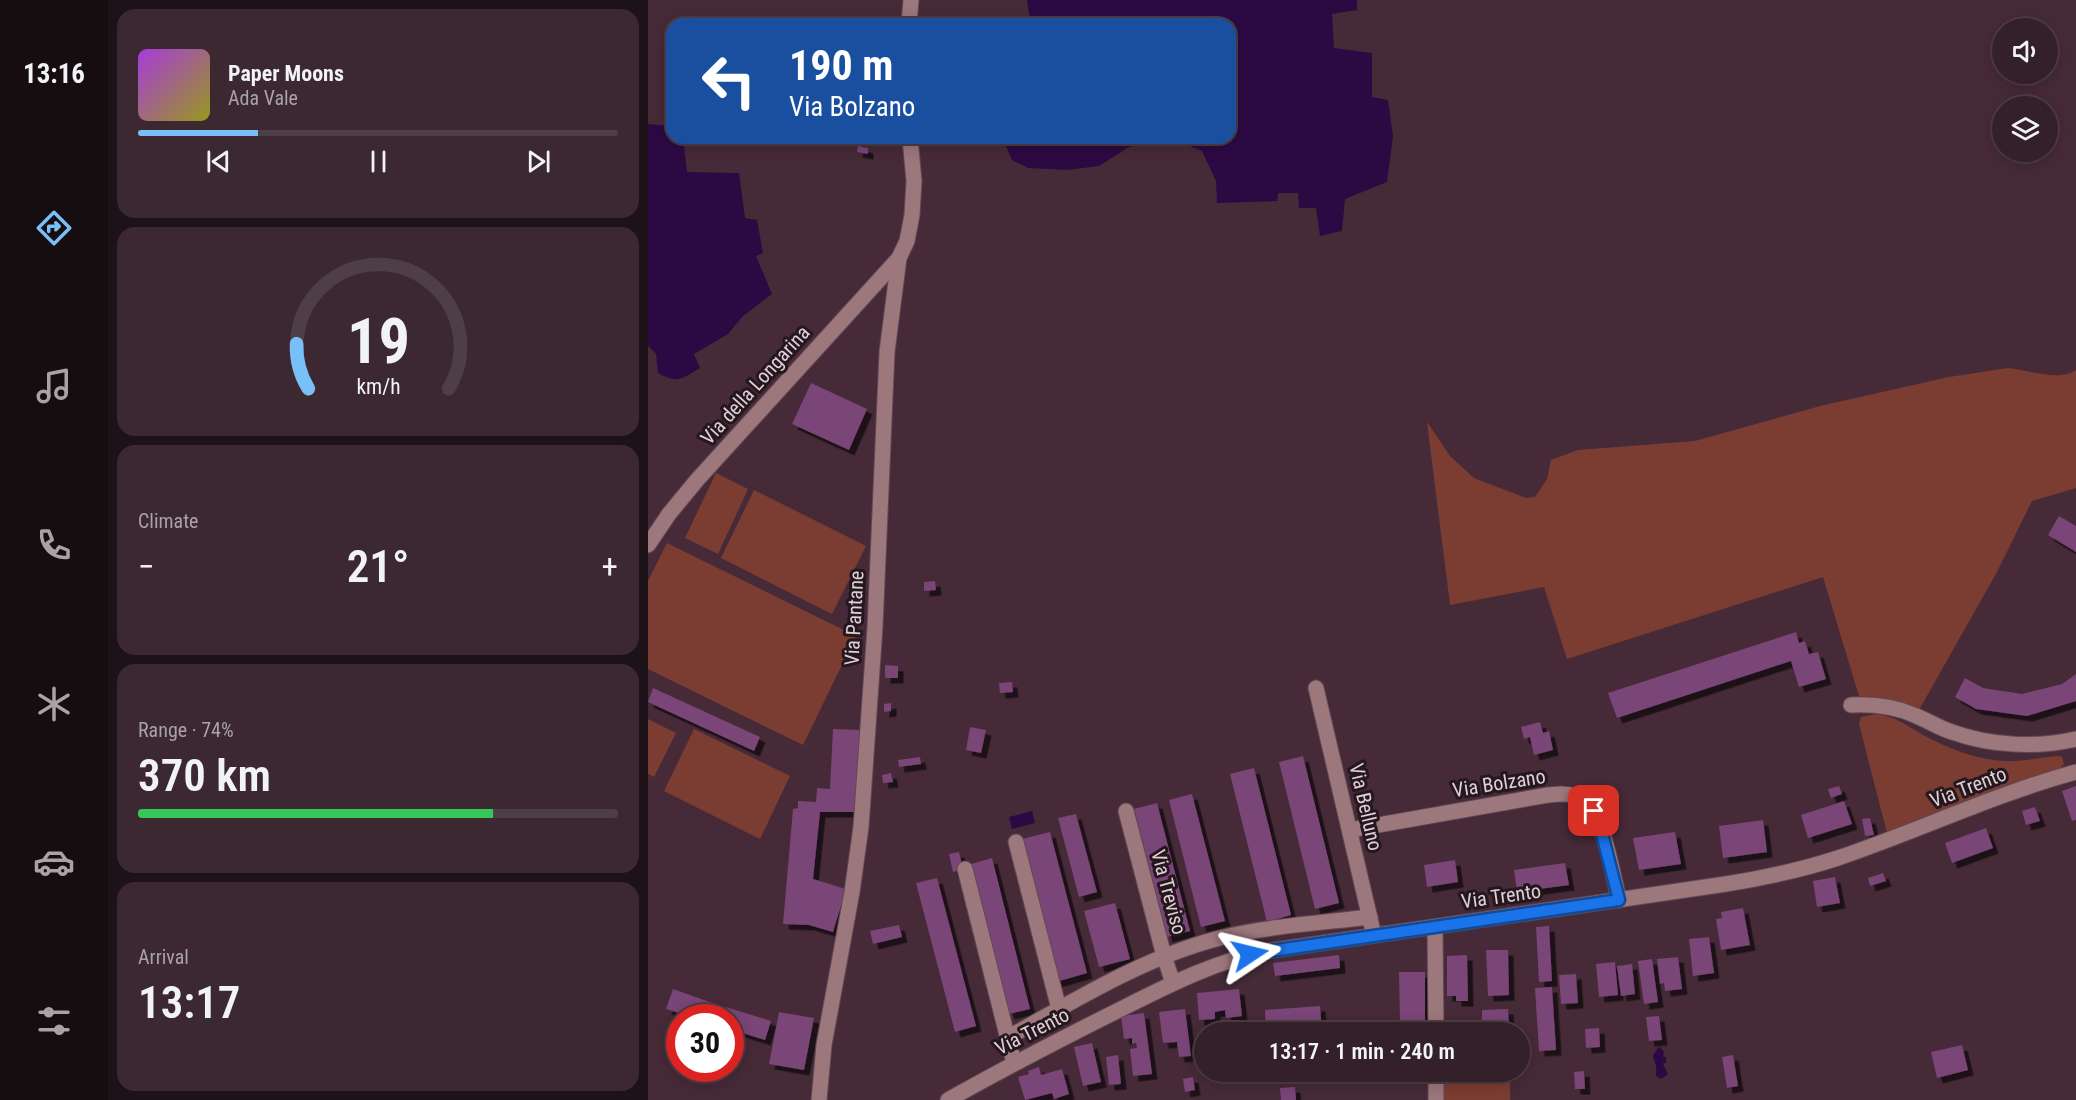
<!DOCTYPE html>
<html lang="en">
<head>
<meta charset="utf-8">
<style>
  :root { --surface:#342029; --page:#3c2831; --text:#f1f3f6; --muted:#a9a3a8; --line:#4e3e46; --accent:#79bff8 }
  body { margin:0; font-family:"Roboto Condensed",sans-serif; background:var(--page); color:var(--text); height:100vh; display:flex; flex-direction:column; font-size:22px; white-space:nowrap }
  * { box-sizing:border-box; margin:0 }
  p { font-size:20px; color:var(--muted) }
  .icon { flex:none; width:33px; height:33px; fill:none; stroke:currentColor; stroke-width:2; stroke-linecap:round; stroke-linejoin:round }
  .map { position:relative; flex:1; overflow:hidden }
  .side { display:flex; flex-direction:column; gap:9px; padding:9px; background:#1d1217; width:540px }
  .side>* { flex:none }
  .hud { position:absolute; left:18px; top:18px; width:570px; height:126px; border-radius:18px; box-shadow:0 3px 15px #0003,0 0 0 2px var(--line); background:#1a4fa0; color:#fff; overflow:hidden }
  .buttons { position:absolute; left:1344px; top:18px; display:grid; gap:12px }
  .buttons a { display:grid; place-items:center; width:66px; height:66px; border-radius:50%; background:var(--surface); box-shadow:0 3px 15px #0003,0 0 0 2px var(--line); font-size:30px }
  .speed { position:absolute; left:18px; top:1004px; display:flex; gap:12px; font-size:30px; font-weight:700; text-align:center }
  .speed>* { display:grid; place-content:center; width:78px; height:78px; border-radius:50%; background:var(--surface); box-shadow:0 3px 15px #0003,0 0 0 2px var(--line); line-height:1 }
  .speed .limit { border:9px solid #d22; background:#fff; color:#111 }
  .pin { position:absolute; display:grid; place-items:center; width:51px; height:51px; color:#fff; margin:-26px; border-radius:12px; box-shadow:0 3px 9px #0006 }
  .me { position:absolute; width:66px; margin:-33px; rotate:80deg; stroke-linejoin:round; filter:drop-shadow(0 0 4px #0008) }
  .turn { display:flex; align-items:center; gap:21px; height:126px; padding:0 24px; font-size:27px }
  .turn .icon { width:78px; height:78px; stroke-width:2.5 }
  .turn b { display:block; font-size:42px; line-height:51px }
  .big { font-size:45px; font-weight:600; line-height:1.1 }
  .side .tile { flex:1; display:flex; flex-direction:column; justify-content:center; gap:9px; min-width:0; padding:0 21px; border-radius:18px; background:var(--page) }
  .side .dial { align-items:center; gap:0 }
  .dial svg { height:156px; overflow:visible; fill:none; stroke:var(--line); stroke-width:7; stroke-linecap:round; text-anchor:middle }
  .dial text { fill:var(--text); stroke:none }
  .song { display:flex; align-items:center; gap:18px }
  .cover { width:72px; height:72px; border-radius:9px; background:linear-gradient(135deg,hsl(280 70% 55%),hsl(60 70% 35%)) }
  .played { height:6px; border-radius:3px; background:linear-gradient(90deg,var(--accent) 25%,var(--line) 25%) }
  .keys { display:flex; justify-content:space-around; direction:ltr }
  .heat { display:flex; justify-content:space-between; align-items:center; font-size:33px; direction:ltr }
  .charge { height:9px; border-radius:4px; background:linear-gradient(90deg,#34c759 74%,var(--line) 0) }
  .trip { position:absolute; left:546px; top:1022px; width:336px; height:60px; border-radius:30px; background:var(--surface); box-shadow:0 3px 15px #0003,0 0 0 2px var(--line); font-weight:600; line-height:60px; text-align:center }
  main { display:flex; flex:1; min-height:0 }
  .menu { display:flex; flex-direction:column; width:108px; justify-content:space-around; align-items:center; background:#150d10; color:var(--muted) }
  .menu .icon { width:42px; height:42px }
  .menu .current { color:var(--accent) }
  .menu b { font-size:27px; color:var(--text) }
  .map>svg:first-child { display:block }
  .green { fill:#7b3d32 }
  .water { fill:#2c0943 }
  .building { fill:#7a4477; filter:url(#shadow) }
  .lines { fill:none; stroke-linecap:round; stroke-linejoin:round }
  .minor-casing { stroke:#624854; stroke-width:17 }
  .minor { stroke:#9c777c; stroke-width:15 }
  .route-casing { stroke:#114b97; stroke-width:15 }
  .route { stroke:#1a73e8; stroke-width:10 }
  .labels { text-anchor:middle; stroke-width:6; stroke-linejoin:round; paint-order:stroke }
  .street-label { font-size:20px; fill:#e1cfd7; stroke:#24171d }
</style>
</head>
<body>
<main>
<nav class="menu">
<b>13:16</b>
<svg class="icon current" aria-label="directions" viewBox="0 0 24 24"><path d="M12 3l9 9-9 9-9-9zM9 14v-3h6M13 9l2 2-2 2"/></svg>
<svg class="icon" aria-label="music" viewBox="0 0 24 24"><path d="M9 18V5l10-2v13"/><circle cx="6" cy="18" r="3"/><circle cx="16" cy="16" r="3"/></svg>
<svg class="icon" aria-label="phone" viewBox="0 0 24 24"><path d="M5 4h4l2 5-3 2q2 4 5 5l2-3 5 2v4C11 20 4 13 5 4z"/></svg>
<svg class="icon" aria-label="climate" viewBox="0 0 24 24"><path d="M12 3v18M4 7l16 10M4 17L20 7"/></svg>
<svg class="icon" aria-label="car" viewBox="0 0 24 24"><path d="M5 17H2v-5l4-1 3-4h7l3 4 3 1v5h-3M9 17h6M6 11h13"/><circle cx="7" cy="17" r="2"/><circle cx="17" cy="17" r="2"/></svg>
<svg class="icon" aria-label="filters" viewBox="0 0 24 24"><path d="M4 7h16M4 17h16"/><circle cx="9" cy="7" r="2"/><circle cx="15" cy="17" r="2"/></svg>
</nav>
<section class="side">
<div class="tile">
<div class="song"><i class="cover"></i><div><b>Paper Moons</b><p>Ada Vale</p></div></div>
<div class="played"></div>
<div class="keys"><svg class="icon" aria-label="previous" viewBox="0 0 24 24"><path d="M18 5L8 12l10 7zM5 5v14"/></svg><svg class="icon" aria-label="pause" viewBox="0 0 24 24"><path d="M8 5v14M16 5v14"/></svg><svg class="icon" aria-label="next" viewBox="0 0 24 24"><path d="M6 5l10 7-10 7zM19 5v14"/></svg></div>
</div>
<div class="tile dial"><svg viewBox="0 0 100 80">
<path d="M14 69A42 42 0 1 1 86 69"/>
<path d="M14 69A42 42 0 0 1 8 46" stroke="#79bff8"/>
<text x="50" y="56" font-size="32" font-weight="700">19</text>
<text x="50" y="72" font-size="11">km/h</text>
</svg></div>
<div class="tile"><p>Climate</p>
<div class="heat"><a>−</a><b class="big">21°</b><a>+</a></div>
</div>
<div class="tile"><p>Range · 74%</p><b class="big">370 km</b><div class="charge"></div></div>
<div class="tile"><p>Arrival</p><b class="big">13:17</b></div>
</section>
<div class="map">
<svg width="1428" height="1100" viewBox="0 0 1428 1100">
  <defs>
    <filter id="shadow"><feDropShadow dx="5.5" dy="5.5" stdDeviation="0" flood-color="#0009"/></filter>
  </defs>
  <rect width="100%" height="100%" fill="#462a37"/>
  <!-- green -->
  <g class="green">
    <path d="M1360,368C1380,370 1410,382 1428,370V488L1384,501L1349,572L1271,710L1229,699L1211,696L1175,577L919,659L896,587L802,605L779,422L802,456L826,478L878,498L887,497L899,479L903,460L930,450L1047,441L1172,406L1301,377Z"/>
    <path d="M68,473L100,489L70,554L37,538Z"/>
    <path d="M106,490L218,546L184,614L73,558Z"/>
    <path d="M19,543L208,636L155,745L0,669V581Z"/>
    <path d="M1228,714C1252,717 1264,730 1285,740C1307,751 1332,760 1356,761C1374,762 1393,757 1411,756L1414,757L1416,764L1410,770L1239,833L1211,724L1213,717Z"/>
    <path d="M0,719L28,733L6,777L0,774Z"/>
    <path d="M46,729L142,776L112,839L16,791Z"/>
    <rect x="793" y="1080" width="69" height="20"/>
  </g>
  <!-- water -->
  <g class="water">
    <path d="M379,0H709V10L684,14L686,48L724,53V97L740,100L745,136L739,182L697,199L694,231L672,236L668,208H651L650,193H630L629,201L569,203L568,181L554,151L522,138H582V24H385L382,20Z"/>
    <path d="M0,124L24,126V138H35L39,172L91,173L97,218L109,220L115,253L108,256L124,294L95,316L80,334L46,354L52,368C34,379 29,384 10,373L8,354L0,346Z"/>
    <path d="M364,138H505L481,147L451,166L419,170L380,168L364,160L357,144Z"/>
    <path d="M384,811L387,823L364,829L361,817Z"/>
    <path d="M1012,1047L1016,1052L1015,1057H1018V1063L1015,1064L1020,1074L1013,1079L1008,1076V1066L1005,1056L1009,1049Z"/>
  </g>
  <!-- building -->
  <g class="building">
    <path d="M210,146L220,148V154L209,152Z"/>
    <path d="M163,383L219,409L201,450L144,424Z"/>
    <path d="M1411,516L1428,526V552L1400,535Z"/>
    <path d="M287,581L288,590L276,591V582Z"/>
    <path d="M1148,632L1151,643L1157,641L1161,654L1170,652L1178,679L1151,687L1143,661L969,718L960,693Z"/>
    <path d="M237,665L250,666V678H237Z"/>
    <path d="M1428,674V701L1379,716L1328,709L1307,697L1317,678L1335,688L1374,694L1414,684Z"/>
    <path d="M364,682L365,692L352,693L351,683Z"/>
    <path d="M5,688L112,737L106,751L0,702Z"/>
    <path d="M243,703V711L236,712V704Z"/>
    <path d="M892,722L895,733L901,731L905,750L886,755L882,737L876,739L873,727Z"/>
    <path d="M322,727L338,730L333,753L318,750Z"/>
    <path d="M185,729L213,730L208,812H172L165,879L198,889L185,932L161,925L135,924L145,809L150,808V801L168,802L169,788L182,789Z"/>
    <path d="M655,756L691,903L667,909L631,762Z"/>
    <path d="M272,757L273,764L251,767L250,760Z"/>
    <path d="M606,768L643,915L619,922L582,774Z"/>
    <path d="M243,773L245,782L235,783L234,775Z"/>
    <path d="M1191,786L1194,794L1183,798L1180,789Z"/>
    <path d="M1428,786V820L1424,821L1414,791Z"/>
    <path d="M544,794L577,921L553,927L521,800Z"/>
    <path d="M1196,801L1204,824L1160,838L1153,815Z"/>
    <path d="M509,803L542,931L519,937L486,809Z"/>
    <path d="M1387,807L1392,821L1378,825L1374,811Z"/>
    <path d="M428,814L449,892L431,897L410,818Z"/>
    <path d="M1222,818L1226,835L1217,836L1214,819Z"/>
    <path d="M1115,820L1119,852L1075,858L1071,826Z"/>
    <path d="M1338,828L1345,848L1304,863L1297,843Z"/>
    <path d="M402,832L439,973L408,982L370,840Z"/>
    <path d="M1027,832L1033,864L991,870L985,838Z"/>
    <path d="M311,852L315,869L305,872L301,854Z"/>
    <path d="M344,858L382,1009L361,1014L323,864Z"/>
    <path d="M807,860L810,882L779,887L776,865Z"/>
    <path d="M917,863L921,885L869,892L866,870Z"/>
    <path d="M1235,873L1238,881L1222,886L1220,878Z"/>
    <path d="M1187,877L1192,903L1169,907L1165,881Z"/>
    <path d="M289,878L328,1026L307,1032L268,883Z"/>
    <path d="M467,903L482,959L451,967L436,911Z"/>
    <path d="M1095,908L1102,945L1073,950L1068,919L1074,918L1073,912Z"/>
    <path d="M251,925L254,937L225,944L222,931Z"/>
    <path d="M901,926L904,981L891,982L888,927Z"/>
    <path d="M1061,937L1066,973L1045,976L1041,939Z"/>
    <path d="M838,950H860L861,995L840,996Z"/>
    <path d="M691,955L692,968L627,976L625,963Z"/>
    <path d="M819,955L820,1001H808V996H799V956Z"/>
    <path d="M1030,957L1034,989L1017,991L1016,983L1012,984L1009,959Z"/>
    <path d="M1004,959L1010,1002L996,1004L990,961Z"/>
    <path d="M967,962L970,995L951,997L948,964Z"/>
    <path d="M984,964L987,994L973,996L969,966Z"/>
    <path d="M751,972H777V1022H752Z"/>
    <path d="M928,974L930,1003L913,1004L911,975Z"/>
    <path d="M904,987L908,1050L891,1051L887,988Z"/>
    <path d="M25,989L76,1007L73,1017H44L18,1009Z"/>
    <path d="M591,989L594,1016L578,1018L577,1010L567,1012V1019L551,1020L549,993Z"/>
    <path d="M672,1006L674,1030L618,1032L617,1010Z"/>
    <path d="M78,1007L123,1021L117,1040L82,1029V1017H75Z"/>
    <path d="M537,1009L543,1056L531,1057L529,1042L515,1043L511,1012Z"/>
    <path d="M860,1009L861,1028H834V1010Z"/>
    <path d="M131,1012L166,1018L156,1070L121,1064Z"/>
    <path d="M496,1013L504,1074L485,1076L482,1049L489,1048L488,1043L484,1044V1038L476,1039L473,1016Z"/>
    <path d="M1011,1016L1014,1040L1001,1041L998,1017Z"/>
    <path d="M951,1028L952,1047L938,1048L937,1029Z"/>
    <path d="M444,1043L453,1082L435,1086L426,1047Z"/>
    <path d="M1314,1045L1320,1070L1289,1078L1283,1052Z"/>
    <path d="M470,1055L473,1084L461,1085L458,1057Z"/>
    <path d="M1085,1055L1090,1086L1079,1088L1074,1057Z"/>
    <path d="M391,1067L393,1075L414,1069L421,1094L406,1099L404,1093L377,1100L370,1077L381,1074L380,1071Z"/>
    <path d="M748,1071H771V1075L748,1074Z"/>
    <path d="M832,1071H860V1076L833,1077Z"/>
    <path d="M936,1071L937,1089H927L926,1072Z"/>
    <path d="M545,1077L547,1090L537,1092L535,1079Z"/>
    <path d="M647,1087L648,1100H633L632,1088Z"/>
  </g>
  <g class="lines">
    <!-- minor casing -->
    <g class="minor-casing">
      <g id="minor">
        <path d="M261,24L263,0"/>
        <path d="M0,545L21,514L49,480L251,258"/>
        <path d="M668,688L724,927"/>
        <path d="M1203,705C1225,704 1246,706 1266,715C1279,720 1291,728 1304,732C1343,746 1388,748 1428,739"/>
        <path d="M478,811L516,956L525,983"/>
        <path d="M702,830L894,796C907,794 923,792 935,799C955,812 965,876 971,900"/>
        <path d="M368,842L411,1009"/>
        <path d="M317,869L366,1063"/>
        <path d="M787,927L788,1032"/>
        <path d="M361,1037C429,999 497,957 572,938C621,926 672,923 722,917"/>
        <path d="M788,1071V1100"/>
        <path d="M171,1100L176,1045L204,892L213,827L227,627L239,352L251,258L259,241L264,215L266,181L262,138"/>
        <path d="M300,1100C355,1069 411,1040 467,1012C517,987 566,961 620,951L1078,884C1116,878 1153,870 1190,858C1270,831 1347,794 1428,772"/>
      </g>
    </g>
    <!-- minor -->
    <use href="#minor" class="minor"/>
  </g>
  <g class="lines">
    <!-- route casing -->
    <g class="route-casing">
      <path id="route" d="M602,954L971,900L952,826L946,811"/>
    </g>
    <!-- route -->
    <use href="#route" class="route"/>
  </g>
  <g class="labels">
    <!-- street labels -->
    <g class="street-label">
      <text transform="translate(107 385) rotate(-48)" y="7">Via della Longarina</text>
      <text transform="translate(206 618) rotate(-87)" y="7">Via Pantane</text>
      <text transform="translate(851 783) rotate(-9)" y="7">Via Bolzano</text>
      <text transform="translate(1320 787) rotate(-21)" y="7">Via Trento</text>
      <text transform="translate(718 807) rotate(77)" y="7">Via Belluno</text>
      <text transform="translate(521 892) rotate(75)" y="7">Via Treviso</text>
      <text transform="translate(853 896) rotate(-8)" y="7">Via Trento</text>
      <text transform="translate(384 1031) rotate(-27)" y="7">Via Trento</text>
    </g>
  </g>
</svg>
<div class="buttons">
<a><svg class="icon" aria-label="sound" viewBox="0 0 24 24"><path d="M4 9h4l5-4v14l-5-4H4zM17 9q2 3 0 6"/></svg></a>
<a><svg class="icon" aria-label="layers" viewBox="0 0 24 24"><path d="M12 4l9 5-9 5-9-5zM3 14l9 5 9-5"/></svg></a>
</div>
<div class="speed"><div class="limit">30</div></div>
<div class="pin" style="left:946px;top:811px;background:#d93025"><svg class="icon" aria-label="arrive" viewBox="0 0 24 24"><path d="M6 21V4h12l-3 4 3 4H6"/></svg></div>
<svg class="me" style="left:602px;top:954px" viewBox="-20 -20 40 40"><path d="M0-17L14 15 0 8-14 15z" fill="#1a73e8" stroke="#fff" stroke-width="4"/></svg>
<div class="trip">13:17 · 1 min · 240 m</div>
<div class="hud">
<div class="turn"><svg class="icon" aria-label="left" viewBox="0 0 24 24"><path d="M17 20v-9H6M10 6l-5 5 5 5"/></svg><div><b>190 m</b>Via Bolzano</div></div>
</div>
</div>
</main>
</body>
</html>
